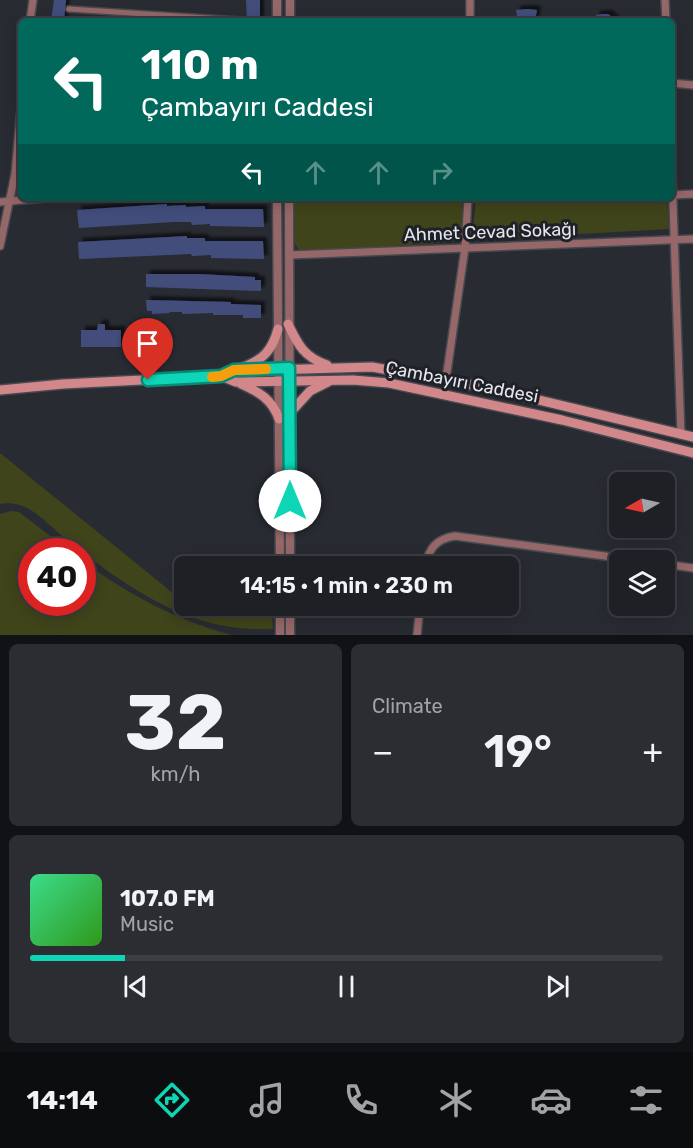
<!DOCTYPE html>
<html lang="en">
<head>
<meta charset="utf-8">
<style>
  :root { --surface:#1f2026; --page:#2c2d32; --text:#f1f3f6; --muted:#a1a3a7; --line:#3c3e43; --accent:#0dd5b5 }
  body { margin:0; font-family:Rubik,sans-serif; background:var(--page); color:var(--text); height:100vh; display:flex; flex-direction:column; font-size:22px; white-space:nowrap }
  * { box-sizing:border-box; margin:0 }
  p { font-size:20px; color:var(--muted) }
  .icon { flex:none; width:33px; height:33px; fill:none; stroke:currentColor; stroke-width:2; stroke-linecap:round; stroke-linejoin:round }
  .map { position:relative; height:635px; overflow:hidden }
  .panel { display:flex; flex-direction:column; gap:9px; padding:9px; background:#111215; flex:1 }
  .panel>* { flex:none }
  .banner { position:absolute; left:18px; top:18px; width:657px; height:183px; border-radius:9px; box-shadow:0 3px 15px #0003,0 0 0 2px var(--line); background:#00695c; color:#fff; overflow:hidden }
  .needle { width:39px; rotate:261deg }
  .fabs { position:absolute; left:609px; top:472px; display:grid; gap:12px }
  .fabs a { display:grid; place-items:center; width:66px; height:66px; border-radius:9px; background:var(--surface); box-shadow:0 3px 15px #0003,0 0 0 2px var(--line); font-size:30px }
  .speed { position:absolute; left:18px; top:538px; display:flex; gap:12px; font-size:30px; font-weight:700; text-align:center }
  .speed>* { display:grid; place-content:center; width:78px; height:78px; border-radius:50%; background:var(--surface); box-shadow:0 3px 15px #0003,0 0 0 2px var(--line); line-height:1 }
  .speed .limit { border:9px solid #d22; background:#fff; color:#111 }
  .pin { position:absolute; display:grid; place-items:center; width:51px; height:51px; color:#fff; margin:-62px -26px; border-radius:50% 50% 50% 0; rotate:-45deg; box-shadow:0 0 6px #0007 }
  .pin .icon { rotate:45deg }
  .me { position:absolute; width:66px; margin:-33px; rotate:0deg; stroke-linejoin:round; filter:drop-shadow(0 0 4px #0008) }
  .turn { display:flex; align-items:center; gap:21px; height:126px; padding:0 24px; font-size:27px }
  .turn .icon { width:78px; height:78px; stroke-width:2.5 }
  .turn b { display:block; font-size:42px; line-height:51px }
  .lanes { display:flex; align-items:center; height:57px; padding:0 24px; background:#0003; justify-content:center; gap:30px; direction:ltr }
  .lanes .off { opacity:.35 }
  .big { font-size:45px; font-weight:600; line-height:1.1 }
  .panel .tile { flex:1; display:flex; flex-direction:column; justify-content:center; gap:9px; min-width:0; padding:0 21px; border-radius:9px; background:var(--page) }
  .panel .dial { align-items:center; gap:0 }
  .dial b { font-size:78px; line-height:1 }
  .song { display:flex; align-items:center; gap:18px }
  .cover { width:72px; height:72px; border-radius:9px; background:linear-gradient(135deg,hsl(150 70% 55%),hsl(110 70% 35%)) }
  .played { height:6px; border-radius:3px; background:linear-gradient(90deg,var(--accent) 15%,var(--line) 15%) }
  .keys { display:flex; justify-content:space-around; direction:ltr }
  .heat { display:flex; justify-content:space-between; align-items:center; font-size:33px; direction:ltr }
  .panel .tiles { flex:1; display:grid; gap:9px; grid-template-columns:1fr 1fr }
  .tile:last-child { grid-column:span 2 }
  .trip { position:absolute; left:174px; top:556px; width:345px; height:60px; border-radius:9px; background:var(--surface); box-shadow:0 3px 15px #0003,0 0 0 2px var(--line); font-weight:600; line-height:60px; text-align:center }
  .menu { display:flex; height:96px; justify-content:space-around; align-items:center; background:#0c0d0f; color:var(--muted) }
  .menu .icon { width:42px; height:42px }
  .menu .on { color:var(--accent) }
  .menu b { font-size:27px; color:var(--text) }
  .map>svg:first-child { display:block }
  .green { fill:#40441a }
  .building { fill:#434e7b; filter:url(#shadow) }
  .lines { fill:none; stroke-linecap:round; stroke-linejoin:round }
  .pedestrian-casing { stroke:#474950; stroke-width:8 }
  .minor-casing { stroke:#474950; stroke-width:10 }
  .tertiary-casing { stroke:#474950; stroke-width:11 }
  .secondary-casing { stroke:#474950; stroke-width:12 }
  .pedestrian { stroke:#966768; stroke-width:5 }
  .minor { stroke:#966768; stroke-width:7 }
  .tertiary { stroke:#966768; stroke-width:8 }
  .secondary { stroke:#d2878a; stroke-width:9 }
  .route-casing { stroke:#088a76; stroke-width:15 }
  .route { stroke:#0dd5b5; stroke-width:10 }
  .slow { stroke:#f59e0b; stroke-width:10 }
  .labels { text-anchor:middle; stroke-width:6; stroke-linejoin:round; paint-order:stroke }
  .street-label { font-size:18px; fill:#e4e6eb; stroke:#1f2129 }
</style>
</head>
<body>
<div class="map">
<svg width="693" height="635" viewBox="0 0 693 635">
  <defs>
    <filter id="shadow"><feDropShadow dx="4" dy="-4" stdDeviation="1.5" flood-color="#0009"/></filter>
  </defs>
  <rect width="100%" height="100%" fill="#292b33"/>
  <!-- green -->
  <g class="green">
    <path d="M294,198H462V234L453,242L300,252L295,244Z"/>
    <path d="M476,198H667L669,229L472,240Z"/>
    <path d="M0,453L184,602V606L224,616L272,613L273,629C226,631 191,620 150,598C120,581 93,561 67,540C54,530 41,515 27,508C20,504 8,502 0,504Z"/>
    <path d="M11,511L19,512L71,552H32V603H82L83,561C127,594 178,621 232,635H0V514Z"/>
  </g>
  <!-- building -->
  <g class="building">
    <path d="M54,0H66L64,21H51Z"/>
    <path d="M246,0H260V21H247Z"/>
    <path d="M528,9L537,10L535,21H513L517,15L516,10Z"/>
    <path d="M604,14H608L617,21H596V15Z"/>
    <path d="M167,204V206L186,205V207L205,206V209H263L264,227L210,226V224L192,225L191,222H173L79,228L77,210Z"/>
    <path d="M187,236V238H205V241H263L264,259L211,258V255L192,256L191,254L79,259L78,242Z"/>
    <path d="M146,274H199L255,277V280H261V291L146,287Z"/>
    <path d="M146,300L231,302V304L261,305V318H243V315H213V313L182,314V312H169L170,313L152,314V311H147Z"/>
    <path d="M98,324H105V330H121V347H81V330H97Z"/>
  </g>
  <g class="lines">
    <!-- pedestrian casing -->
    <g class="pedestrian-casing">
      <path id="pedestrian" d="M69,9L239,20"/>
    </g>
    <!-- minor casing -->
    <g class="minor-casing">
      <g id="minor">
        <path d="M665,0L666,21"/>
        <path d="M30,21L33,0"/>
        <path d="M470,21V0"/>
        <path d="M672,83L693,85"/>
        <path d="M672,175L681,435"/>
        <path d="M673,195L693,194"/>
        <path d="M0,202L44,198"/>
        <path d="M0,246L15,174L21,109"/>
        <path d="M289,255L693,239"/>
        <path d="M446,379L465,248L468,198"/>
        <path d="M664,564L693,568"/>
        <path d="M425,567C429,548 436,539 455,536L642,561"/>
        <path d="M417,635L420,606"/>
      </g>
    </g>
    <!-- tertiary casing -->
    <g class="tertiary-casing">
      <g id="tertiary">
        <path d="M277,21V0"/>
        <path d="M290,21V0"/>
        <path d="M277,198L280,567"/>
        <path d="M289,198L290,567"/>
        <path d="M280,606V635"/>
        <path d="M290,606V635"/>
      </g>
    </g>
    <!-- secondary casing -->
    <g class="secondary-casing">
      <g id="secondary">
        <path d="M288,324C298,345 304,357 327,365"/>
        <path d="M241,368C263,360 272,351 278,329"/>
        <path d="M221,376L236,382L353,380L389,383L562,420L693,453"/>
        <path d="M241,384C259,392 272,399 279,419"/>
        <path d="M0,390L63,384L221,376L234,371L372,367L489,388L693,437"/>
        <path d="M289,414L310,391L328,382"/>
      </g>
    </g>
    <!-- pedestrian -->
    <use href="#pedestrian" class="pedestrian"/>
    <!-- minor -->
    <use href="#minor" class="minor"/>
    <!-- tertiary -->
    <use href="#tertiary" class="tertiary"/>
    <!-- secondary -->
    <use href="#secondary" class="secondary"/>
  </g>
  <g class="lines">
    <!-- route casing -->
    <g class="route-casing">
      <path id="route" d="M148,380L221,376L234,370L289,368L290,501"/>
    </g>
    <!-- route -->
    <use href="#route" class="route"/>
    <!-- slow -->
    <path class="slow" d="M212,377L221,376L234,370L266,369"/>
  </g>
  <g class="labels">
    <!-- street labels -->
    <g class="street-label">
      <text transform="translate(490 232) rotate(-2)" y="6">Ahmet Cevad Sokağı</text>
      <text transform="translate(462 382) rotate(11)" y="6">Çambayırı Caddesi</text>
    </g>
  </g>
</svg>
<div class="fabs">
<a><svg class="needle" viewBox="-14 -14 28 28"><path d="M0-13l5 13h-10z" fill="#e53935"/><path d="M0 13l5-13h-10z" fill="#a1a3a7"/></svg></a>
<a><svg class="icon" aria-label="layers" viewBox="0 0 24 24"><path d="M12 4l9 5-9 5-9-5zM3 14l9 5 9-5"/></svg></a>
</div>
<div class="speed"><div class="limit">40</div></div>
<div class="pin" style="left:148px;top:380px;background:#d93025"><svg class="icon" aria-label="arrive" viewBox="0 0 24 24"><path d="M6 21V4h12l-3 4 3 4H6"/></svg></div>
<svg class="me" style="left:290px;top:501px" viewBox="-20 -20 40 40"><circle r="19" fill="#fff"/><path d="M0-13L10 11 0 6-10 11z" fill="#0dd5b5"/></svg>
<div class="trip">14:15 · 1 min · 230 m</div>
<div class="banner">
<div class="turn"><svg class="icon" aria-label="left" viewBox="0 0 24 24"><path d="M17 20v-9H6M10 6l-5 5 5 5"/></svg><div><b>110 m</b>Çambayırı Caddesi</div></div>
<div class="lanes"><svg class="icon" aria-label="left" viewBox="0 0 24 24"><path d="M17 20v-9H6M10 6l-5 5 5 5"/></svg><svg class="icon off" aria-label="ahead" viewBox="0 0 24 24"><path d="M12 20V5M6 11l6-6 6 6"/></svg><svg class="icon off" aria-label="ahead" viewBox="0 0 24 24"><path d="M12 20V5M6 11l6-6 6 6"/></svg><svg class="icon off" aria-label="right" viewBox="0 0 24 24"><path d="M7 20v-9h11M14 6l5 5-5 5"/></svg></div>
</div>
</div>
<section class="panel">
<div class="tiles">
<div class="tile dial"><b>32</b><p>km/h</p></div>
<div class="tile"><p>Climate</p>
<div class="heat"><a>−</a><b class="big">19°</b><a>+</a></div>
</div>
<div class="tile">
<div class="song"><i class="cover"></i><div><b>107.0 FM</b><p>Music</p></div></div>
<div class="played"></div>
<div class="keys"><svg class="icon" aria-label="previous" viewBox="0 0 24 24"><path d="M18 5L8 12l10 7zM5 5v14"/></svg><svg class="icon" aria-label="pause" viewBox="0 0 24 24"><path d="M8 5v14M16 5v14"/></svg><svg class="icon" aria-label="next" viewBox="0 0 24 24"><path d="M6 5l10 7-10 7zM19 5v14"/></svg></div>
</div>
</div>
</section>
<nav class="menu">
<b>14:14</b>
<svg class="icon on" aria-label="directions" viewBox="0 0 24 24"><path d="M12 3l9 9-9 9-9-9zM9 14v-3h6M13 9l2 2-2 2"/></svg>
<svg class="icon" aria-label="music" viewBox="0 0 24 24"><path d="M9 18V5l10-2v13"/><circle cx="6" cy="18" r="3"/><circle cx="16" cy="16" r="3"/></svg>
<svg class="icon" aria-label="phone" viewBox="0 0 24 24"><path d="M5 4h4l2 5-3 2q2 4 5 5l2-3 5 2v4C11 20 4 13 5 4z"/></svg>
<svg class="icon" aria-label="climate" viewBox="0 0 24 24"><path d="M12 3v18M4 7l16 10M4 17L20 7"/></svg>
<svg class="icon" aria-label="car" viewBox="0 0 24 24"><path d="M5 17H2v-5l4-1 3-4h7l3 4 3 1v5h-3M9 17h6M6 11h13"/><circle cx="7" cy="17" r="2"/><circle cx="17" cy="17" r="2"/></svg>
<svg class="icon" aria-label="filters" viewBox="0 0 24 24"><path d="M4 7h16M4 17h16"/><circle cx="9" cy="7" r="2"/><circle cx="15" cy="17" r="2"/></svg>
</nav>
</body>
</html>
